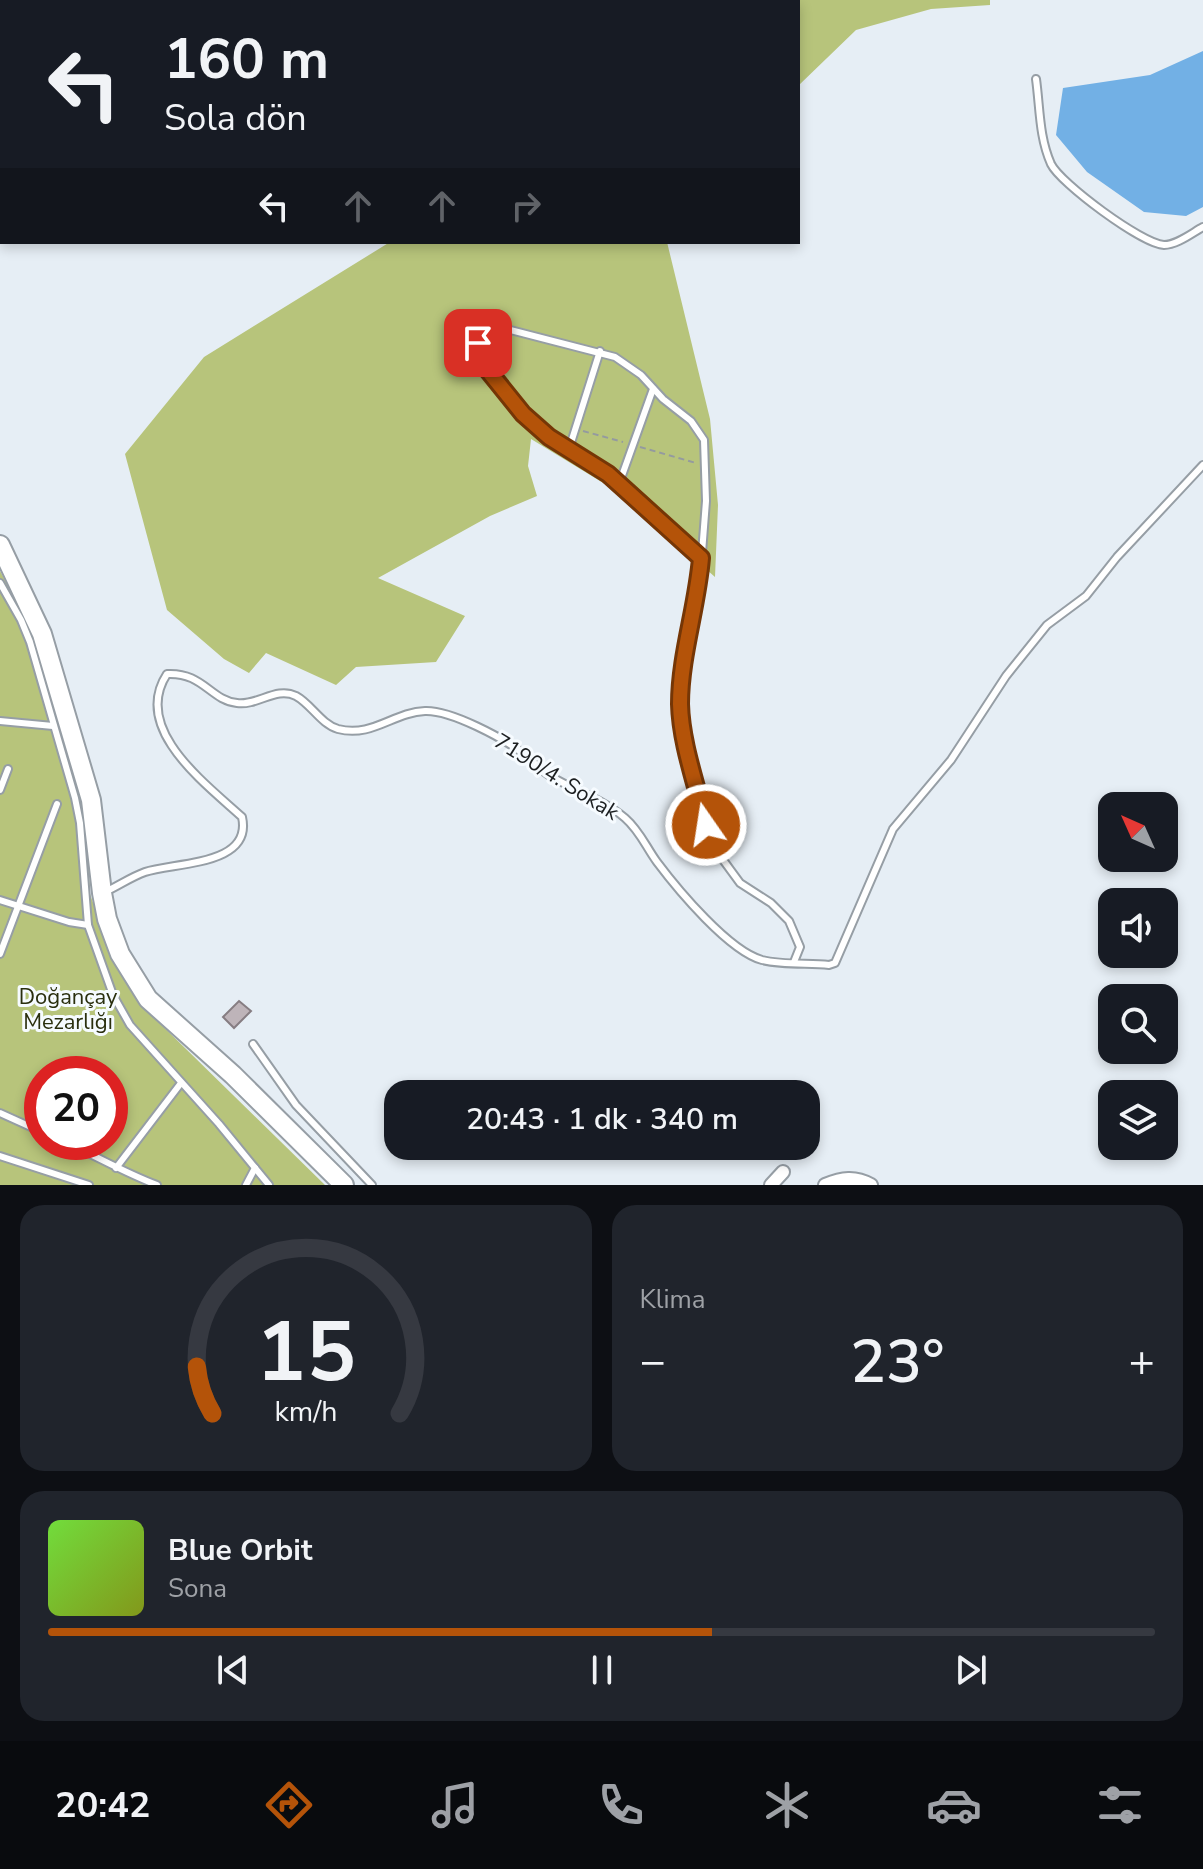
<!DOCTYPE html>
<html lang="tr">
<head>
<meta charset="utf-8">
<style>
  :root { --surface:#171b24; --page:#20242c; --text:#f1f3f6; --muted:#9ea1a6; --line:#363941; --accent:#b45309 }
  body { margin:0; font-family:"Nunito Sans",sans-serif; background:var(--page); color:var(--text); height:100vh; display:flex; flex-direction:column; font-size:30px; white-space:nowrap }
  * { box-sizing:border-box; margin:0 }
  p { font-size:26px; color:var(--muted) }
  .icon { flex:none; width:44px; height:44px; fill:none; stroke:currentColor; stroke-width:2; stroke-linecap:round; stroke-linejoin:round }
  .map { position:relative; height:1185px; overflow:hidden }
  .panel { display:flex; flex-direction:column; gap:20px; padding:20px; background:#0d0f14; flex:1 }
  .panel>* { flex:none }
  .banner { position:absolute; left:0px; top:0px; width:800px; height:244px; box-shadow:0 4px 12px #0003; background:#171b24; color:var(--text); overflow:hidden }
  .needle { width:52px; rotate:315deg }
  .controls { position:absolute; left:1098px; top:792px; display:grid; gap:16px }
  .controls a { display:grid; place-items:center; width:80px; height:80px; border-radius:16px; background:var(--surface); box-shadow:0 4px 12px #0003; font-size:40px }
  .speed { position:absolute; left:24px; top:1056px; display:flex; gap:16px; font-size:40px; font-weight:700; text-align:center }
  .speed>* { display:grid; place-content:center; width:104px; height:104px; border-radius:50%; background:var(--surface); box-shadow:0 4px 12px #0003; line-height:1 }
  .speed .limit { border:12px solid #d22; background:#fff; color:#111 }
  .pin { position:absolute; display:grid; place-items:center; width:68px; height:68px; color:#fff; margin:-34px; border-radius:16px; box-shadow:0 4px 12px #0006 }
  .me { position:absolute; width:88px; margin:-44px; rotate:347deg; stroke-linejoin:round; filter:drop-shadow(0 0 6px #0008) }
  .turn { display:flex; align-items:center; gap:28px; height:168px; padding:0 32px; font-size:36px }
  .turn .icon { width:104px; height:104px; stroke-width:2.5 }
  .turn b { display:block; font-size:56px; line-height:68px }
  .lanes { display:flex; align-items:center; height:76px; padding:0 32px; background:#0003; justify-content:center; gap:40px; direction:ltr }
  .lanes .off { opacity:.35 }
  .big { font-size:60px; font-weight:600; line-height:1.1 }
  .panel .tile { flex:1; display:flex; flex-direction:column; justify-content:center; gap:12px; min-width:0; padding:0 28px; border-radius:24px; background:var(--page) }
  .panel .dial { align-items:center; gap:0 }
  .dial svg { height:208px; overflow:visible; fill:none; stroke:var(--line); stroke-width:7; stroke-linecap:round; text-anchor:middle }
  .dial text { fill:var(--text); stroke:none }
  .song { display:flex; align-items:center; gap:24px }
  .cover { width:96px; height:96px; border-radius:12px; background:linear-gradient(135deg,hsl(100 70% 55%),hsl(70 70% 35%)) }
  .played { height:8px; border-radius:4px; background:linear-gradient(90deg,var(--accent) 60%,var(--line) 60%) }
  .keys { display:flex; justify-content:space-around; direction:ltr }
  .heat { display:flex; justify-content:space-between; align-items:center; font-size:44px; direction:ltr }
  .panel .tiles { flex:1; display:grid; gap:20px; grid-template-columns:1fr 1fr }
  .tile:last-child { grid-column:span 2 }
  .trip { position:absolute; left:384px; top:1080px; width:436px; height:80px; border-radius:24px; background:var(--surface); box-shadow:0 4px 12px #0003; font-weight:600; line-height:80px; text-align:center }
  .tabs { display:flex; height:128px; justify-content:space-around; align-items:center; background:#090b0e; color:var(--muted) }
  .tabs .icon { width:56px; height:56px }
  .tabs .current { color:var(--accent) }
  .tabs b { font-size:36px; color:var(--text) }
  .map>svg:first-child { display:block }
  .green { fill:#b7c47b; fill-rule:evenodd }
  .water { fill:#72b0e5 }
  .building { fill:#beb4b9; stroke:#867d82; stroke-width:2 }
  .lines { fill:none; stroke-linecap:round; stroke-linejoin:round }
  .lane-casing { stroke:#969ea5; stroke-width:10 }
  .street-casing { stroke:#969ea5; stroke-width:16 }
  .secondary-casing { stroke:#969ea5; stroke-width:22 }
  .path { stroke:#949a9f; stroke-width:2; stroke-dasharray:6 4; stroke-linecap:butt }
  .lane { stroke:#fff; stroke-width:6 }
  .street { stroke:#fff; stroke-width:12 }
  .secondary { stroke:#fff; stroke-width:18 }
  .route-casing { stroke:#753606; stroke-width:20 }
  .route { stroke:#b45309; stroke-width:14 }
  .labels { text-anchor:middle; stroke-width:6; stroke-linejoin:round; paint-order:stroke }
  .street-label { font-size:22px; fill:#1c1f21; stroke:#f6fbff }
  .park-label { font-size:22px; fill:#2a2f0e; stroke:#f6fbff }
</style>
</head>
<body>
<div class="map">
<svg width="1203" height="1185" viewBox="0 0 1203 1185">
  <rect width="100%" height="100%" fill="#e6eef5"/>
  <!-- green -->
  <g class="green">
    <path d="M337,0H990V5L931,9L856,30L798,86V2H335Z"/>
    <path d="M390,242H667L710,419L718,505L715,577L618,492L531,439L528,466L537,496L490,516L378,578L465,616L436,662L356,667L336,685L266,653L249,673L224,659L167,610L125,454L204,357Z"/>
    <path d="M0,571L33,633L67,759L86,813L90,894L107,943L138,1002L325,1185H0ZM42,1074H110V1142H42Z"/>
  </g>
  <!-- water -->
  <path class="water" d="M1203,51V207L1186,216L1144,212L1087,172L1056,135L1063,88L1150,75Z"/>
  <!-- building -->
  <path class="building" d="M239,1001L251,1011L234,1028L223,1017Z"/>
  <g class="lines">
    <!-- lane casing -->
    <g class="lane-casing">
      <g id="lane">
        <path d="M1036,79C1040,108 1039,137 1051,164C1060,183 1142,244 1164,245C1177,245 1192,233 1203,227"/>
        <path d="M569,449L600,351"/>
        <path d="M619,484L653,389"/>
        <path d="M701,558C671,531 642,501 610,476C591,460 567,451 548,436C525,418 459,358 486,329L495,326L615,357L641,375L663,399L691,421L704,440L706,501L699,592L681,684L683,728L706,825L718,853L740,883L771,903L789,921L800,947L794,962"/>
        <path d="M0,583L21,620L30,642L75,798L80,823L88,925L113,995L130,1025L219,1124L269,1185"/>
        <path d="M0,721L53,726"/>
        <path d="M0,790L8,769"/>
        <path d="M105,892C118,886 131,877 145,872C175,862 253,866 242,817C206,784 131,729 167,674C203,672 210,700 237,703C258,706 276,686 296,696C311,704 321,724 338,729C372,738 394,712 425,711C451,710 503,738 524,754C533,761 541,771 552,777C576,791 604,800 625,818C640,831 646,847 657,862C678,890 729,951 762,960C783,965 808,963 829,965L835,963L893,829L951,760L1006,676L1047,625L1086,596L1117,557L1203,465"/>
        <path d="M0,900L69,922L88,925"/>
        <path d="M0,954L57,804"/>
        <path d="M253,1044L296,1105L372,1185"/>
        <path d="M0,1113L42,1132"/>
        <path d="M65,1142C96,1156 125,1173 157,1185"/>
        <path d="M0,1156L89,1185"/>
        <path d="M116,1168L181,1083"/>
        <path d="M246,1185L255,1168"/>
      </g>
    </g>
    <!-- street casing -->
    <g class="street-casing">
      <g id="street">
        <path d="M771,1185L783,1172"/>
        <path d="M825,1185C842,1178 855,1176 871,1185"/>
      </g>
    </g>
    <!-- secondary casing -->
    <g class="secondary-casing">
      <path id="secondary" d="M0,545L42,634L91,800L102,893L107,919L120,954L148,999L233,1075L344,1185"/>
    </g>
    <!-- path -->
    <g class="path">
      <path d="M583,431L623,442"/>
      <path d="M640,447L696,463"/>
    </g>
    <!-- lane -->
    <use href="#lane" class="lane"/>
    <!-- street -->
    <use href="#street" class="street"/>
    <!-- secondary -->
    <use href="#secondary" class="secondary"/>
  </g>
  <g class="lines">
    <!-- route casing -->
    <g class="route-casing">
      <path id="route" d="M478,343L482,363L523,414L549,437L608,474L701,558C697,607 680,656 680,704C681,744 697,786 706,825"/>
    </g>
    <!-- route -->
    <use href="#route" class="route"/>
  </g>
  <g class="labels">
    <!-- street labels -->
    <g class="street-label">
      <text transform="translate(557 776) rotate(32)" y="8">7190/4. Sokak</text>
    </g>
    <!-- park labels -->
    <g class="park-label">
      <text x="68" y="1004">Doğançay<tspan x="68" dy="25">Mezarlığı</tspan></text>
    </g>
  </g>
</svg>
<div class="controls">
<a><svg class="needle" viewBox="-14 -14 28 28"><path d="M0-13l5 13h-10z" fill="#e53935"/><path d="M0 13l5-13h-10z" fill="#9ea1a6"/></svg></a>
<a><svg class="icon" aria-label="sound" viewBox="0 0 24 24"><path d="M4 9h4l5-4v14l-5-4H4zM17 9q2 3 0 6"/></svg></a>
<a><svg class="icon" aria-label="search" viewBox="0 0 24 24"><circle cx="10" cy="10" r="6"/><path d="M15 15l6 6"/></svg></a>
<a><svg class="icon" aria-label="layers" viewBox="0 0 24 24"><path d="M12 4l9 5-9 5-9-5zM3 14l9 5 9-5"/></svg></a>
</div>
<div class="speed"><div class="limit">20</div></div>
<div class="pin" style="left:478px;top:343px;background:#d93025"><svg class="icon" aria-label="arrive" viewBox="0 0 24 24"><path d="M6 21V4h12l-3 4 3 4H6"/></svg></div>
<svg class="me" style="left:706px;top:825px" viewBox="-20 -20 40 40"><circle r="17" fill="#b45309" stroke="#fff" stroke-width="3"/><path d="M0-11L8 9 0 5-8 9z" fill="#fff"/></svg>
<div class="trip">20:43 · 1 dk · 340 m</div>
<div class="banner">
<div class="turn"><svg class="icon" aria-label="left" viewBox="0 0 24 24"><path d="M17 20v-9H6M10 6l-5 5 5 5"/></svg><div><b>160 m</b>Sola dön</div></div>
<div class="lanes"><svg class="icon" aria-label="left" viewBox="0 0 24 24"><path d="M17 20v-9H6M10 6l-5 5 5 5"/></svg><svg class="icon off" aria-label="ahead" viewBox="0 0 24 24"><path d="M12 20V5M6 11l6-6 6 6"/></svg><svg class="icon off" aria-label="ahead" viewBox="0 0 24 24"><path d="M12 20V5M6 11l6-6 6 6"/></svg><svg class="icon off" aria-label="right" viewBox="0 0 24 24"><path d="M7 20v-9h11M14 6l5 5-5 5"/></svg></div>
</div>
</div>
<section class="panel">
<div class="tiles">
<div class="tile dial"><svg viewBox="0 0 100 80">
<path d="M14 69A42 42 0 1 1 86 69"/>
<path d="M14 69A42 42 0 0 1 8 51" stroke="#b45309"/>
<text x="50" y="56" font-size="32" font-weight="700">15</text>
<text x="50" y="72" font-size="11">km/h</text>
</svg></div>
<div class="tile"><p>Klima</p>
<div class="heat"><a>−</a><b class="big">23°</b><a>+</a></div>
</div>
<div class="tile">
<div class="song"><i class="cover"></i><div><b>Blue Orbit</b><p>Sona</p></div></div>
<div class="played"></div>
<div class="keys"><svg class="icon" aria-label="previous" viewBox="0 0 24 24"><path d="M18 5L8 12l10 7zM5 5v14"/></svg><svg class="icon" aria-label="pause" viewBox="0 0 24 24"><path d="M8 5v14M16 5v14"/></svg><svg class="icon" aria-label="next" viewBox="0 0 24 24"><path d="M6 5l10 7-10 7zM19 5v14"/></svg></div>
</div>
</div>
</section>
<nav class="tabs">
<b>20:42</b>
<svg class="icon current" aria-label="directions" viewBox="0 0 24 24"><path d="M12 3l9 9-9 9-9-9zM9 14v-3h6M13 9l2 2-2 2"/></svg>
<svg class="icon" aria-label="music" viewBox="0 0 24 24"><path d="M9 18V5l10-2v13"/><circle cx="6" cy="18" r="3"/><circle cx="16" cy="16" r="3"/></svg>
<svg class="icon" aria-label="phone" viewBox="0 0 24 24"><path d="M5 4h4l2 5-3 2q2 4 5 5l2-3 5 2v4C11 20 4 13 5 4z"/></svg>
<svg class="icon" aria-label="climate" viewBox="0 0 24 24"><path d="M12 3v18M4 7l16 10M4 17L20 7"/></svg>
<svg class="icon" aria-label="car" viewBox="0 0 24 24"><path d="M5 17H2v-5l4-1 3-4h7l3 4 3 1v5h-3M9 17h6M6 11h13"/><circle cx="7" cy="17" r="2"/><circle cx="17" cy="17" r="2"/></svg>
<svg class="icon" aria-label="filters" viewBox="0 0 24 24"><path d="M4 7h16M4 17h16"/><circle cx="9" cy="7" r="2"/><circle cx="15" cy="17" r="2"/></svg>
</nav>
</body>
</html>
